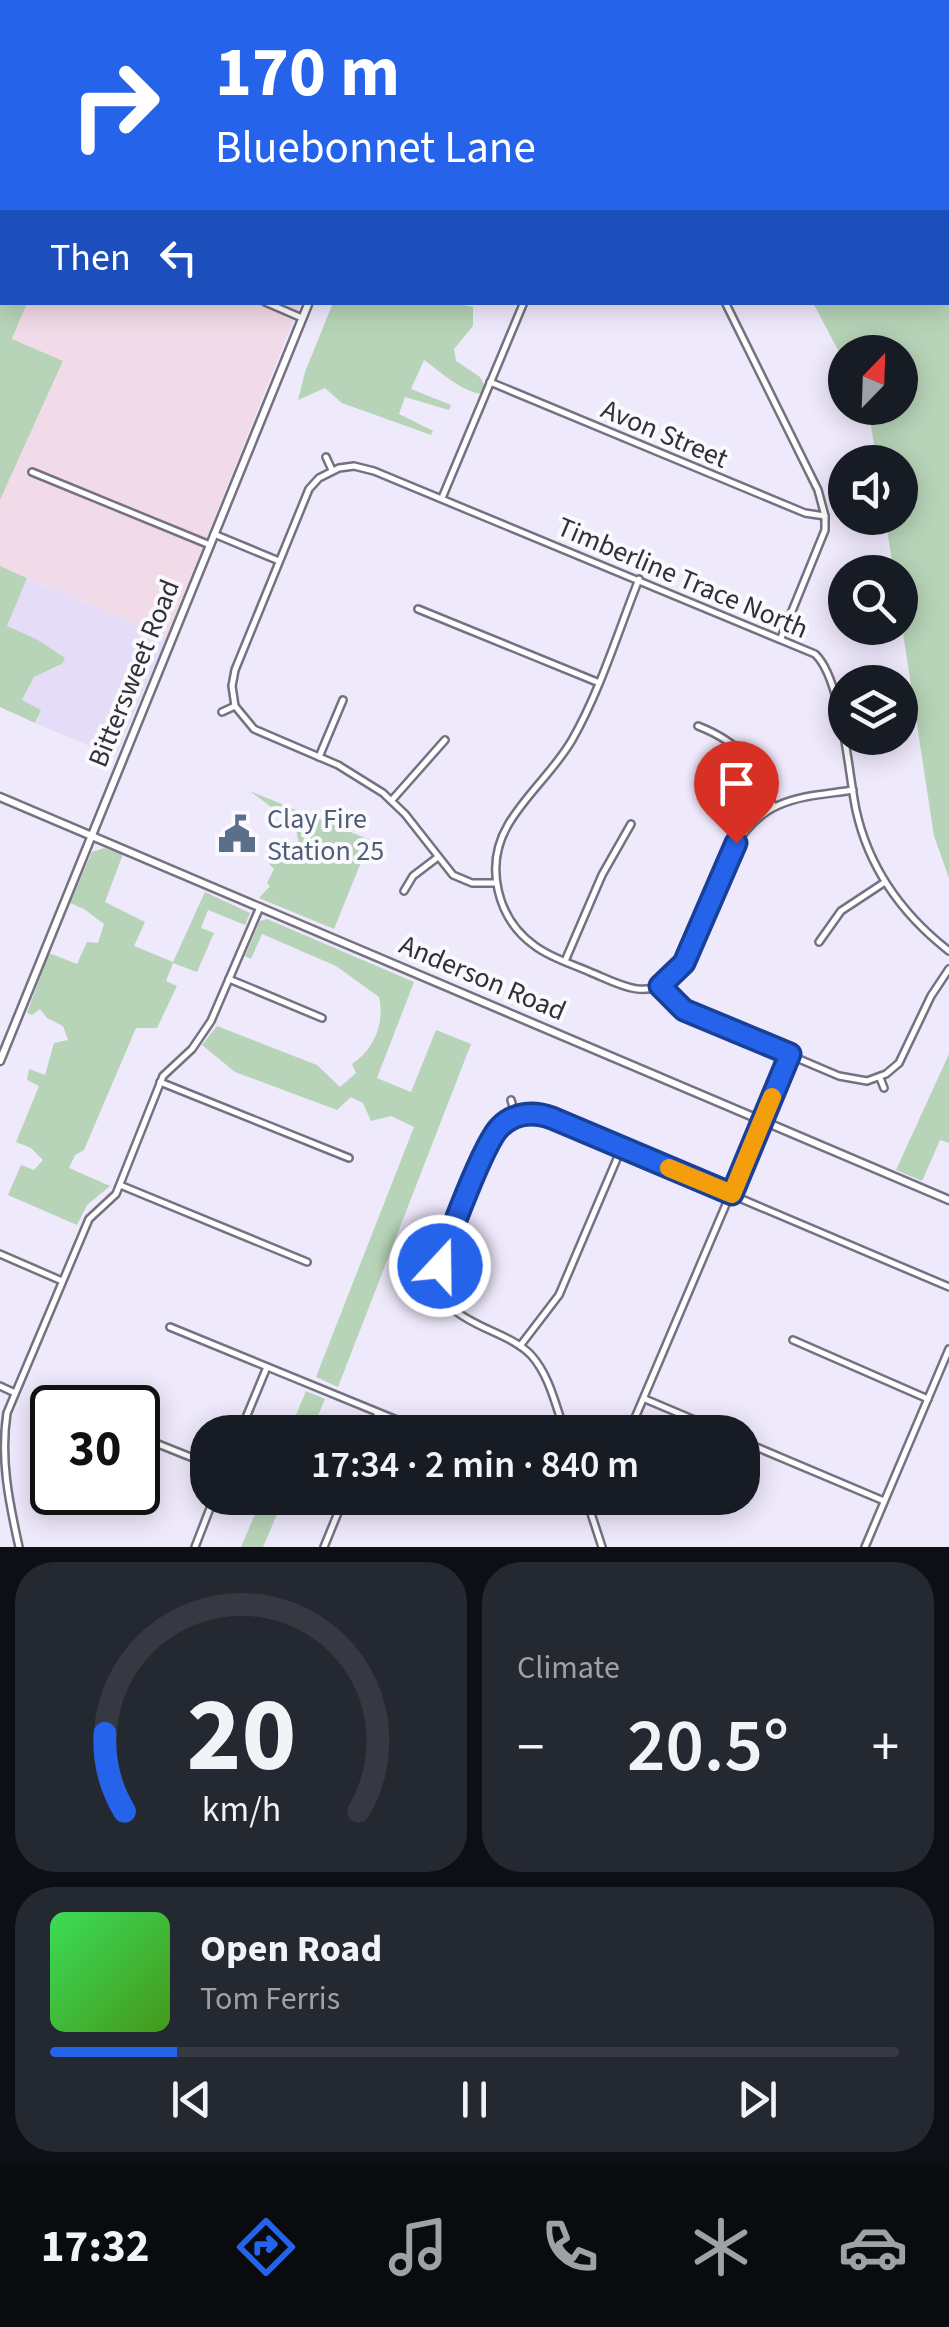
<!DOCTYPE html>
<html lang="en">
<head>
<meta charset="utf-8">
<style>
  :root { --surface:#171b24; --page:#242831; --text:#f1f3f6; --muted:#9ea1a6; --line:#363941; --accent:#2563eb }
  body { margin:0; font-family:"Source Sans 3",sans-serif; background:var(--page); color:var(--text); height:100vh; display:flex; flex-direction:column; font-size:38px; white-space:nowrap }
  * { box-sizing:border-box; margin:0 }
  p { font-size:32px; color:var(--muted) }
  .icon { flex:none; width:55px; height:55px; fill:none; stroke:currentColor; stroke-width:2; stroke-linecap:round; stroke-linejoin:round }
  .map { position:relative; height:1547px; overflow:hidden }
  .drawer { display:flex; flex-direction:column; gap:15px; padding:15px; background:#0d0f14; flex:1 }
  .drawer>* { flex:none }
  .hud { position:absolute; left:0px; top:0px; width:950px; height:305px; box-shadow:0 5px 25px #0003; background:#2563eb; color:#fff; overflow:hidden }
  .needle { width:65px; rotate:23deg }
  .tools { position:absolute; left:828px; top:335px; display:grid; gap:20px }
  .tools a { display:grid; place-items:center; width:90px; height:90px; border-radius:50%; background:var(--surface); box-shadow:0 5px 25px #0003; font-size:50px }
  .speed { position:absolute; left:30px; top:1385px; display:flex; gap:20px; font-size:50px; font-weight:700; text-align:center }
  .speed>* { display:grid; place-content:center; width:130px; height:130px; border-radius:50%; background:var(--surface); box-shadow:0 5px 25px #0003; line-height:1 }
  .speed .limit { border:5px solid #111; border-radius:15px; background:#fff; color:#111 }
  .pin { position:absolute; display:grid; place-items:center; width:85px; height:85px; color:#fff; margin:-102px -42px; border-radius:50% 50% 50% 0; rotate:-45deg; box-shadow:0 0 10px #0007 }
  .pin .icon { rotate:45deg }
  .me { position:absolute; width:110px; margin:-55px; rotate:21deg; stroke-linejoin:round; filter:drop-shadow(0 0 8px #0008) }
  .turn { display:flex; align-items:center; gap:35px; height:210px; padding:0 50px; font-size:45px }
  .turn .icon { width:130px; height:130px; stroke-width:2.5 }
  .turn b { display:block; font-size:70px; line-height:85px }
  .then { display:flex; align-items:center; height:95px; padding:0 50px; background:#0003; gap:20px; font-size:38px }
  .big { font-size:75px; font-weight:600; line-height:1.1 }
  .drawer .widget { flex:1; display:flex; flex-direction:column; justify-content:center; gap:15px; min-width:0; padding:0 35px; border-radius:40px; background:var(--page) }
  .drawer .dial { align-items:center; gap:0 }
  .dial svg { height:260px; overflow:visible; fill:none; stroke:var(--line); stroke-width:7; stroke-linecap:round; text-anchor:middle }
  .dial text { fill:var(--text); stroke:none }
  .song { display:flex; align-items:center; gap:30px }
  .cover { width:120px; height:120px; border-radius:15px; background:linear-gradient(135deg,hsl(130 70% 55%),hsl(100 70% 35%)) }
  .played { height:10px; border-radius:5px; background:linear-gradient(90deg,var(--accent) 15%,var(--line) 15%) }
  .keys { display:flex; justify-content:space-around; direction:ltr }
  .heat { display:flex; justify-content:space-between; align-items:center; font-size:55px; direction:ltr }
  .drawer .tiles { flex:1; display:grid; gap:15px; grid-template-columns:1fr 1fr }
  .widget:last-child { grid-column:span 2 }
  .trip { position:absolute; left:190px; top:1415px; width:570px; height:100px; border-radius:40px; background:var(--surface); box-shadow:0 5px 25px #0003; font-weight:600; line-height:100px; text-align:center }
  .dock { display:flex; height:160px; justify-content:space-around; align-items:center; background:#090b0e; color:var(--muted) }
  .dock .icon { width:70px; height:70px }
  .dock .selected { color:var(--accent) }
  .dock b { font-size:45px; color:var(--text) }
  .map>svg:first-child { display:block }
  .built { fill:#e5ddf7 }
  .industrial { fill:#f2dbe8 }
  .green { fill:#b7d4b8 }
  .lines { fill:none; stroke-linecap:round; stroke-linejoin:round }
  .minor-casing { stroke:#767181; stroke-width:10 }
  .tertiary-casing { stroke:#767181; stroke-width:11 }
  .minor { stroke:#fff; stroke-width:5 }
  .tertiary { stroke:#fff; stroke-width:6 }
  .route-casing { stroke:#184099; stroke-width:25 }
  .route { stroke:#2563eb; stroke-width:18 }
  .slow { stroke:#f59e0b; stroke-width:18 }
  .labels { text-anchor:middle; stroke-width:8; stroke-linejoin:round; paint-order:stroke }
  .street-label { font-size:28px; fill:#323037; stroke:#faf9fd }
  .service-label { font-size:28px; fill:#4e5e75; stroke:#faf9fd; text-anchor:start }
</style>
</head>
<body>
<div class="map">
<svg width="949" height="1547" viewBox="0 0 949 1547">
  <rect width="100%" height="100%" fill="#efe9fc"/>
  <!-- built -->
  <path class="built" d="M27,578L167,637L115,757L35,723L41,710L22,701L34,677L62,665L6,626Z"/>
  <!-- industrial -->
  <g class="industrial">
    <path d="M0,0H421L2,2V185Z"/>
    <path d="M27,303H300L167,637L0,566V500L63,362L12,340Z"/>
  </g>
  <!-- green -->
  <g class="green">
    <path d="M948,174H949V878L934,836L900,613V572H894L885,518H900V462H877L868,408H900V352H845V363L813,303L948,302Z"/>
    <path d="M0,201L2,302L27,303L12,339L63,361L0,500Z"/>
    <path d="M449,302L473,307V326L454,349L456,361L480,377L485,386L482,394C460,391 441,372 424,360L411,389L451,405L449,410L405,397L399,414L433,431L431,435L342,403L325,388L298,400L305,372L333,303Z"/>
    <path d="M0,566L27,578L7,626L38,640L65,658L62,664L34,677L22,700L41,710L35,723L0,707Z"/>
    <path d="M250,791L370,840L334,929L259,898L270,886L267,883L274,869L269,864L271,860L291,849L295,852L299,844L293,815L281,810L279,813Z"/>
    <path d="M104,848L123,854L105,902L145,922L134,946L173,962L205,892L250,913L245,925L208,910L201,928L214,933L197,972L173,963L166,981L177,986L157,1028H136L84,1150L75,1155L69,1168L110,1186L87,1205L77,1225L8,1195L21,1165L34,1170L43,1160L31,1148L16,1142L39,1086L27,1080L29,1069L45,1075L54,1043L68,1040L63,1026L47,1018L40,1009L32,1015L27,1013L49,953L77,964L87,942L98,943L104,924L84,909L70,903L92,852Z"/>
    <path d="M267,919L414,982L377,1078L411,1092L436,1030L471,1044L338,1387L316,1377L414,1127L391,1116L371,1121L363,1103L351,1097L337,1110L235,1072L202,1045L217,1026L317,1065L340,1087L356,1073L352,1064C374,1049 385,1024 379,997L336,966L262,934L251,959L245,956L260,921Z"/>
    <path d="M949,1054V1143L940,1140L922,1181L896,1170Z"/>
    <path d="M306,1391L325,1399L311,1432H289Z"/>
    <path d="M262,1498H284L263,1547H241Z"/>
  </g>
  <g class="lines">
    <!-- minor casing -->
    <g class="minor-casing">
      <g id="minor">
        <path d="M0,193L2,194"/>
        <path d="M265,302L302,318"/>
        <path d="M725,302L818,490L825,516V530L781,638"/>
        <path d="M490,382L805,513L825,516"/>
        <path d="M326,457L332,470"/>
        <path d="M32,472L210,545"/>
        <path d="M442,498L524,302"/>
        <path d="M214,534L279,561"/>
        <path d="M639,579C618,632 600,691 572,740C554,771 526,794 508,825C484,866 497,919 535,946C551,958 572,964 590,972C615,982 643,1000 668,981C685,968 691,948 699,929C717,886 732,825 779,805C801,795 828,794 853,790"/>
        <path d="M418,609L597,682"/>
        <path d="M222,712L235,706"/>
        <path d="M698,726C744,744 753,764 774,807"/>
        <path d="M319,757L343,700"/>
        <path d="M392,800L445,740"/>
        <path d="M496,883H472L453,875L405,814L383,793L338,765L254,729L235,706L232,686L235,670L309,489L319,478L339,468L354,466L374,471L815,654C842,679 848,772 856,810C869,869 903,915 949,951"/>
        <path d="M404,891L413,876L438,857"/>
        <path d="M819,942L841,911L885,882"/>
        <path d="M565,961L602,875L631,824"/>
        <path d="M229,979L322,1018"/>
        <path d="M660,986L684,1010L839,1076L867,1081L886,1074L899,1063L931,996L949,969"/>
        <path d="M880,1078L884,1088"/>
        <path d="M160,1082L349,1158"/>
        <path d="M511,1100L516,1117"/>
        <path d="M120,1185L307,1262"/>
        <path d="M0,1254L62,1281"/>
        <path d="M427,1300L442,1293"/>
        <path d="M170,1327L426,1432"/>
        <path d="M793,1340L928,1399"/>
        <path d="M520,1346L559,1295L622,1147"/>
        <path d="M0,1386L15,1393"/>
        <path d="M645,1399L723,1432"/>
        <path d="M240,1432L267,1367"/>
        <path d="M370,1432L378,1413"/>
        <path d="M565,1432C556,1407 550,1376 531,1355C504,1326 437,1325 439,1274C440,1251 476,1170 488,1144C499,1119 526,1109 551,1118L949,1287"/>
        <path d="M629,1432L790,1054"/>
        <path d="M138,1436L208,1464"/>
        <path d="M742,1441L884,1501"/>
        <path d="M586,1498L602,1547"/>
        <path d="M19,1547C9,1502 0,1459 7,1413L89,1219L116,1194L163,1076L192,1049L211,1021L260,907"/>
        <path d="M195,1547L214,1498"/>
        <path d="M324,1547L344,1498"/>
        <path d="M865,1547L949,1349"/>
      </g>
    </g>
    <!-- tertiary casing -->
    <g class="tertiary-casing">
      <g id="tertiary">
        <path d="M432,2L433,0"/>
        <path d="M0,797L949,1200"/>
        <path d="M0,1061L309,302"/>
      </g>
    </g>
    <!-- minor -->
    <use href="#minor" class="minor"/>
    <!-- tertiary -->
    <use href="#tertiary" class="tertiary"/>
  </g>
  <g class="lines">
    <!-- route casing -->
    <g class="route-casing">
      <path id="route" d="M440,1266C447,1241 484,1142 500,1127C514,1113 533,1111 552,1118L732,1194L790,1054L684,1010L660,986L684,963L736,843"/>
    </g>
    <!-- route -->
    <use href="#route" class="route"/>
    <!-- slow -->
    <path class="slow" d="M669,1168L732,1194L772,1097"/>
  </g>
  <!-- icons -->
  <defs>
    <g id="civic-bare" transform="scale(3)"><path d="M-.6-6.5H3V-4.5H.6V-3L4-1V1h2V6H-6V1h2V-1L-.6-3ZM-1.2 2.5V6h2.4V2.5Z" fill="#5c6f8a" stroke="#faf9fd" stroke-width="2.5" paint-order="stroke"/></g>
  </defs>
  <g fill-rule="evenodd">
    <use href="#civic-bare" x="237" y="834"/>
  </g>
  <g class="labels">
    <!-- street labels -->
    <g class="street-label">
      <text transform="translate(665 433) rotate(23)" y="10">Avon Street</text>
      <text transform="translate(683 577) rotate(23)" y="10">Timberline Trace North</text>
      <text transform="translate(133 673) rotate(-68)" y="10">Bittersweet Road</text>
      <text transform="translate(483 977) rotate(23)" y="10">Anderson Road</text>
    </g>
    <!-- service labels -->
    <g class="service-label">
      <text x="267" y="828">Clay Fire<tspan x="267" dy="32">Station 25</tspan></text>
    </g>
  </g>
</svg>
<div class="tools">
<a><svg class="needle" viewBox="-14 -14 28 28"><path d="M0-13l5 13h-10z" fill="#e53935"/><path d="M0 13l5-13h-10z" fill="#9ea1a6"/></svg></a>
<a><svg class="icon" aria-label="sound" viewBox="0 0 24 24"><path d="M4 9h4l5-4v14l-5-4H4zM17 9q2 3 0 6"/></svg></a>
<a><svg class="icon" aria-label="search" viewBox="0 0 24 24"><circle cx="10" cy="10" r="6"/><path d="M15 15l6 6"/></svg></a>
<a><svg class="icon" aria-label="layers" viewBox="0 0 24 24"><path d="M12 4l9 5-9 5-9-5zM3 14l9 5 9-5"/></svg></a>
</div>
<div class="speed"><div class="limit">30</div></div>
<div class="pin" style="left:736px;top:843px;background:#d93025"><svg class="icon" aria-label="arrive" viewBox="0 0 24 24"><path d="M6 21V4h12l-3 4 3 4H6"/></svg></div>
<svg class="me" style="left:440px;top:1266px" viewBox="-20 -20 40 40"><circle r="17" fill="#2563eb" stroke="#fff" stroke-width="3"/><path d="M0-11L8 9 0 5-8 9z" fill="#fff"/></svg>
<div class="trip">17:34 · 2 min · 840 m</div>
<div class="hud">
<div class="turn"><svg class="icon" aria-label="right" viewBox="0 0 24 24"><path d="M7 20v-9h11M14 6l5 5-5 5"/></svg><div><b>170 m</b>Bluebonnet Lane</div></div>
<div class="then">Then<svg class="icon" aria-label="left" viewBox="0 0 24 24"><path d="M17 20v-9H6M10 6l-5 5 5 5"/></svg></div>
</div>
</div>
<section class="drawer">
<div class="tiles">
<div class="widget dial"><svg viewBox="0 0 100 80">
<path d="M14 69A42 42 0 1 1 86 69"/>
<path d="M14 69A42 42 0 0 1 8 45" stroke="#2563eb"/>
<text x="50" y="56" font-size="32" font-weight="700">20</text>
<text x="50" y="72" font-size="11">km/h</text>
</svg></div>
<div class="widget"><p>Climate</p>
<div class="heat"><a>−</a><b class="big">20.5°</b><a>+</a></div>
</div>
<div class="widget">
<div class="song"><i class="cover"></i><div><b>Open Road</b><p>Tom Ferris</p></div></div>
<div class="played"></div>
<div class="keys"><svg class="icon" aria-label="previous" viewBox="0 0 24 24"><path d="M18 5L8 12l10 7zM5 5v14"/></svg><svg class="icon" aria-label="pause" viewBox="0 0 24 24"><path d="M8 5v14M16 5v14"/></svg><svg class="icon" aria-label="next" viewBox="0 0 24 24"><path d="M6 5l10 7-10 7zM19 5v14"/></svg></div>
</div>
</div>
</section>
<nav class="dock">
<b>17:32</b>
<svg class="icon selected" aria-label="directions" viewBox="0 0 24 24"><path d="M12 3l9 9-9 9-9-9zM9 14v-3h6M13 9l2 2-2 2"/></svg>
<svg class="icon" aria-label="music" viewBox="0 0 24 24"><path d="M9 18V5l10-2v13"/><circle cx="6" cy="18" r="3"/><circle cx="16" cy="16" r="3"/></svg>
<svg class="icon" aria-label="phone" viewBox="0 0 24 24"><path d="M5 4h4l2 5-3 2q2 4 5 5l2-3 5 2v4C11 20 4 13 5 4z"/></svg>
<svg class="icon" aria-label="climate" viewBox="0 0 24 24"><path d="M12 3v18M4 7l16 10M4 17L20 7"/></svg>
<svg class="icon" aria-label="car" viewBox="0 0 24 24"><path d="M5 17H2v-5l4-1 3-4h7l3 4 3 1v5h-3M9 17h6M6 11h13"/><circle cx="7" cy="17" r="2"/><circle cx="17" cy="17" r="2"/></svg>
</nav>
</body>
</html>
